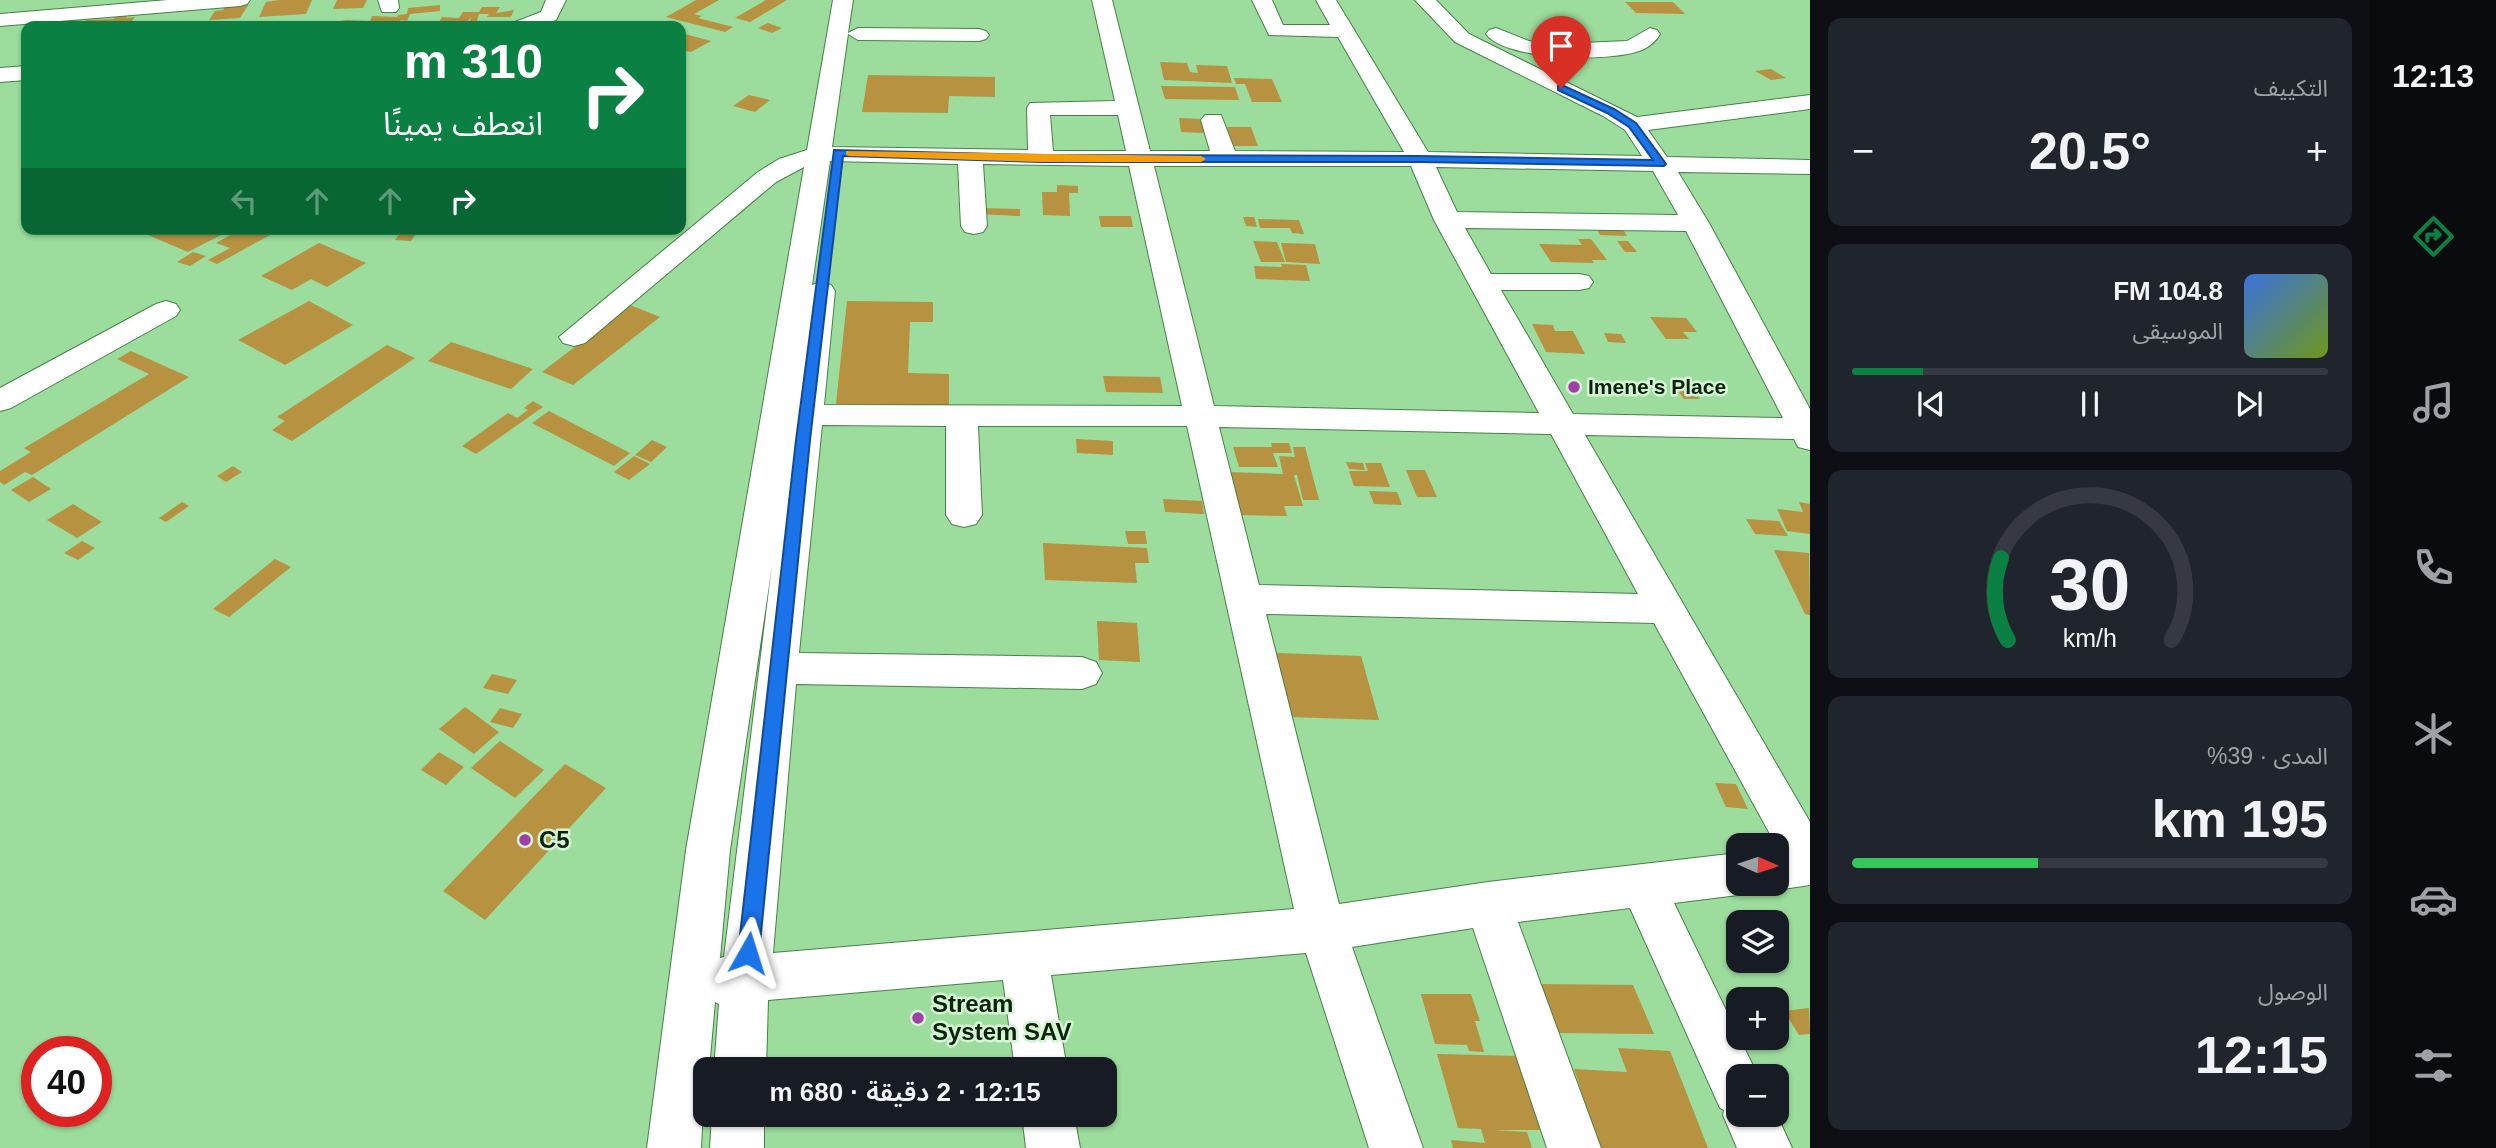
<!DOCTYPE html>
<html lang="ar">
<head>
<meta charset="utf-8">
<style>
  :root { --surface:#171b24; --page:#20242c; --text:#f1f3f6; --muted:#9ea1a6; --line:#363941; --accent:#0b8043 }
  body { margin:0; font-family:Arial,"Noto Sans Arabic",sans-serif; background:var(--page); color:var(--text); direction:rtl; height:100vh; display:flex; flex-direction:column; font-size:26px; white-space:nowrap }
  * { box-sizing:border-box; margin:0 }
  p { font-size:23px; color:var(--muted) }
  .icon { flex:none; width:38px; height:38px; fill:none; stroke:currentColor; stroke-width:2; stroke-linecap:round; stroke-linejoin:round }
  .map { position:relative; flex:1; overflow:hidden; direction:ltr }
  .panel { display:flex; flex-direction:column; gap:18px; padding:18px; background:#0d0f14; width:560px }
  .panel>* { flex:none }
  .guide { position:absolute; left:21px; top:21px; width:665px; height:214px; border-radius:14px; box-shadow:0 2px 5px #0004; direction:rtl; background:#0b8043; color:#fff; overflow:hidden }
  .needle { width:46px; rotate:93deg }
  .buttons { position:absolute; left:1726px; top:833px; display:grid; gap:14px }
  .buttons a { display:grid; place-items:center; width:63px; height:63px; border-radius:14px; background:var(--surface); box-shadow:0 2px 5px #0004; font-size:35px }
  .speed { position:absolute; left:21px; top:1036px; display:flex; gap:14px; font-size:35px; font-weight:700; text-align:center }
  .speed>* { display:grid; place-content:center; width:91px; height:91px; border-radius:50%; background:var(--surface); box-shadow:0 2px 5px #0004; line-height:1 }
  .speed .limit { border:10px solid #d22; background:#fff; color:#111 }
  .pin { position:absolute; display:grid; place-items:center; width:60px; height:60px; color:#fff; margin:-72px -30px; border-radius:50% 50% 50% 0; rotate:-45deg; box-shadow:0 0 7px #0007 }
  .pin .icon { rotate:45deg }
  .me { position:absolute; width:77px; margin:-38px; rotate:6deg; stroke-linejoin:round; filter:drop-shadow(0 0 5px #0008) }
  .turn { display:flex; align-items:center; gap:24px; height:147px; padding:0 28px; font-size:32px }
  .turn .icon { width:91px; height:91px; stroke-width:2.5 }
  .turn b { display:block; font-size:49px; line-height:60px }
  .lanes { display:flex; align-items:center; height:66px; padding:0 28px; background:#0003; justify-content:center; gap:35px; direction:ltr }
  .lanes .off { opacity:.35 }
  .big { font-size:52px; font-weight:600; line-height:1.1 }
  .panel .widget { flex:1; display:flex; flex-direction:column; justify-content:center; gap:10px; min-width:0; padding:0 24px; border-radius:14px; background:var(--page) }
  .panel .dial { align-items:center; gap:0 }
  .dial svg { height:182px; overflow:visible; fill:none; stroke:var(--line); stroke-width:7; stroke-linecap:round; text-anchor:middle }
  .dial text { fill:var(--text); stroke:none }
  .song { display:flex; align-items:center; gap:21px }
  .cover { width:84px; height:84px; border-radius:10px; background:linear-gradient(135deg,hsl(220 70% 55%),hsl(80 70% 35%)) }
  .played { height:7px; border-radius:4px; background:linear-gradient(90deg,var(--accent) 15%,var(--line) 15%) }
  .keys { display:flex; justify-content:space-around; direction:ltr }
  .heat { display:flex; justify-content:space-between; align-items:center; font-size:38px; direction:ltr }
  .charge { height:10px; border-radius:5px; background:linear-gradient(90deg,#34c759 39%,var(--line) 0) }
  .trip { position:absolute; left:693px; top:1057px; width:424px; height:70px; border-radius:14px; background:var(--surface); box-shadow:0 2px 5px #0004; font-weight:600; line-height:70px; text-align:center; direction:rtl }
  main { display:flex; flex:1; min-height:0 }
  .menu { display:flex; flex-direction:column; width:126px; justify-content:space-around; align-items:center; background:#090b0e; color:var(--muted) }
  .menu .icon { width:49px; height:49px }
  .menu .selected { color:var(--accent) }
  .menu b { font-size:32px; color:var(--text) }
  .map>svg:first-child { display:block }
  .building { fill:#b69241 }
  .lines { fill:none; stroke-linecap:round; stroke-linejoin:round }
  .minor-casing { stroke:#458248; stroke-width:2 }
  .minor { fill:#fff; fill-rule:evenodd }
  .route { fill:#1a73e8; stroke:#114b97; stroke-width:2 }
  .slow { fill:#f59e0b }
  .poi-dot { fill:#9f3fa7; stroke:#d4f4d4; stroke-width:2.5 }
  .labels { text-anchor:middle; stroke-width:5; stroke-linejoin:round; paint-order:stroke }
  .poi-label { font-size:21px; font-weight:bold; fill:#0a240c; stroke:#d4f4d4; text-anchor:start }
  .near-poi-label { font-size:24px; font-weight:bold; fill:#0a240c; stroke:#d4f4d4; text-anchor:start }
</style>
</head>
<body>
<main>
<nav class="menu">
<b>12:13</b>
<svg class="icon selected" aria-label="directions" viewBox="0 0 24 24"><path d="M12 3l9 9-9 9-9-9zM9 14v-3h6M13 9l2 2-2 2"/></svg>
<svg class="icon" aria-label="music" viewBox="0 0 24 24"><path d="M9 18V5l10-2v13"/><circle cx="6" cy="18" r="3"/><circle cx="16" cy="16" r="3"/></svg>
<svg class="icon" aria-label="phone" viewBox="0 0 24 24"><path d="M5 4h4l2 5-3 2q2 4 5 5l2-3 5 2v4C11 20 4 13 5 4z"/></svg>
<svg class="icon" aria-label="climate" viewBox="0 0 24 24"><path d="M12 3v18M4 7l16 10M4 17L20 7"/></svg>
<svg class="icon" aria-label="car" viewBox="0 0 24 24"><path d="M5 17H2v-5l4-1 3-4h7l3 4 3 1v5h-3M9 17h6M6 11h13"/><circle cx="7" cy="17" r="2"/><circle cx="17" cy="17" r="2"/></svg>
<svg class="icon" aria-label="filters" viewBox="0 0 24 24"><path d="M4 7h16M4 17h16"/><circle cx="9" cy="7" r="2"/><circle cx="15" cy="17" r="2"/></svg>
</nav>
<section class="panel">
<div class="widget"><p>التكييف</p>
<div class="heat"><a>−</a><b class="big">20.5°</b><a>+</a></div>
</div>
<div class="widget">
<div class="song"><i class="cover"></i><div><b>104.8 FM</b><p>الموسيقى</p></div></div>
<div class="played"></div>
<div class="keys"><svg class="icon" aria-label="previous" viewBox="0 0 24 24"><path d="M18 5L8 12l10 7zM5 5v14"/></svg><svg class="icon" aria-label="pause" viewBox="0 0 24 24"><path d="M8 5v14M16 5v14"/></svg><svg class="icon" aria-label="next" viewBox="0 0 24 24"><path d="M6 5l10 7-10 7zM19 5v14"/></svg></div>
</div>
<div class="widget dial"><svg viewBox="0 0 100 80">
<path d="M14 69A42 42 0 1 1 86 69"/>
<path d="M14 69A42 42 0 0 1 11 33" stroke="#0b8043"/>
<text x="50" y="56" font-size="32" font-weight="700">30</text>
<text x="50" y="72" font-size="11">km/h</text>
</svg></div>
<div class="widget"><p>المدى · 39%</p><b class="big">195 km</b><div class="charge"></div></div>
<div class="widget"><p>الوصول</p><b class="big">12:15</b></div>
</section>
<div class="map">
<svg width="1810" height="1148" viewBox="0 0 1810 1148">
  <rect width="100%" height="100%" fill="#9cdc9d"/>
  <!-- building -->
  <g class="building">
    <path d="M279,0H312L306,14L259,17L266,2Z"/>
    <path d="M337,0H367L363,8L333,9Z"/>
    <path d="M696,0H719L694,14L702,16L698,18L733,27L725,32L666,17Z"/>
    <path d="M766,0H787L750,22L735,18Z"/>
    <path d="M1625,2H1673L1685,14L1636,13Z"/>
    <path d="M249,4L240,18L209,20L215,11L223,10L226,6Z"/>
    <path d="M440,5V11L410,14L407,21L401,20L399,26L369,25L372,16L397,17L398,15L407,14L408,8Z"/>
    <path d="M482,7H500L496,13L514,10L511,17H487L489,14H479L477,21H470L471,17L467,22H439L442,17L459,18L463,12H479Z"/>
    <path d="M119,11H131L126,18L135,17L128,26H81L86,20L114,19Z"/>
    <path d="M347,20L370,21L359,26H324L327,23Z"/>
    <path d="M768,23L782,28L772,33L758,28Z"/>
    <path d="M681,33L711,41L691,52L681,50Z"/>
    <path d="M1160,62L1187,63L1190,72L1198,73L1196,65L1227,66L1232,83L1164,80Z"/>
    <path d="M1771,69L1786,78L1771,80L1755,71Z"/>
    <path d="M868,75L995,77V97L949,96L948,113L862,112Z"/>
    <path d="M1234,78L1272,79L1282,102H1252L1245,84H1236Z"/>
    <path d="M1161,86L1235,87L1239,100L1165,99Z"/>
    <path d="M749,95L770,100L755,112L733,106Z"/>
    <path d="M1179,118L1201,119L1204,133L1181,132Z"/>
    <path d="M1227,127H1251L1258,146H1233Z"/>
    <path d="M1057,185L1078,186V193H1069L1070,216L1043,215L1042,192H1057Z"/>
    <path d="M979,208L1020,209V216L978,214Z"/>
    <path d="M1099,216H1131L1133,227H1101Z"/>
    <path d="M1243,217H1254L1257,227L1246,226Z"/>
    <path d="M1258,219L1299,220L1304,234L1292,233L1290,228H1260Z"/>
    <path d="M134,229H212L223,234L188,252Z"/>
    <path d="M241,229H281L217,264L208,260L230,248L216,243Z"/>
    <path d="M403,229H419L411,241L395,240Z"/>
    <path d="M1597,230L1624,231L1627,236L1600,235Z"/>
    <path d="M1578,239H1591L1607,260H1592L1594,263L1551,262L1539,244L1582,245Z"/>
    <path d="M1253,241L1277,242L1285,262H1261Z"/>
    <path d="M1617,241H1628L1637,252H1625Z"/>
    <path d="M319,243L366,263L327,287L311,279L292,290L261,276Z"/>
    <path d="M1281,243L1315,244L1320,264L1286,262Z"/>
    <path d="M193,252L206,256L190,266L177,262Z"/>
    <path d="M1281,264L1306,265L1310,281L1256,279L1254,266L1282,267Z"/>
    <path d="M309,301L353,325L285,365L238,340Z"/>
    <path d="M847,301L933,302V322H910L908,373L949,374V406L836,404Z"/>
    <path d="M630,305L660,317L573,385L542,372Z"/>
    <path d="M1650,317L1686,318L1697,332H1683L1689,339H1666Z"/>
    <path d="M1532,324L1553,325L1555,331H1573L1585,354L1546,352Z"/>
    <path d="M1604,333L1621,334L1626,343L1608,342Z"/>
    <path d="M451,342L533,369L511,389L428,361Z"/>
    <path d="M387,345L415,358L292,441L272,430L285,421L277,417Z"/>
    <path d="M131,351L189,377L32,475L25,472L4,485L0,482V471L31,452L24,448L149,374L117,359Z"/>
    <path d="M1103,376L1160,377L1163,393L1106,392Z"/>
    <path d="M1675,387H1691L1700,399H1684Z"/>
    <path d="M533,401L543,407L476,454L462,446L508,413L517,418L528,410L524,408Z"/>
    <path d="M549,411L630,453L614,466L532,423Z"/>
    <path d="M1076,439L1113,441V455L1077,453Z"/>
    <path d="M652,440L667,447L651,462L635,455Z"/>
    <path d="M1271,443H1289L1292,453H1273L1278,467H1239L1233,447H1272Z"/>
    <path d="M1293,447H1305L1319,500H1303L1297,475H1294L1303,506H1284L1287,516L1238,515L1228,472L1283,474L1279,456L1295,457Z"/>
    <path d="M634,456L650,464L629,480L614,472Z"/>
    <path d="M1346,462L1363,463L1365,470L1349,469Z"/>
    <path d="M1365,463H1381L1390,487L1354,486L1349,471H1368Z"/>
    <path d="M233,466L242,472L226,482L217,476Z"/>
    <path d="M1406,470H1425L1437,497H1417Z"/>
    <path d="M33,477L51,489L29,502L11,490Z"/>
    <path d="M1369,491L1397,492L1402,505L1374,504Z"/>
    <path d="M1163,499L1202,501L1204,514L1165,512Z"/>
    <path d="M182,502L189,506L166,522L159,518Z"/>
    <path d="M1799,502L1810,504V534L1787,531L1777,509L1803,512Z"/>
    <path d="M73,504L102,522L77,538L47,520Z"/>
    <path d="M1746,519L1779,521L1788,536L1755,534Z"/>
    <path d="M1125,531H1145L1147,544H1128Z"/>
    <path d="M82,541L95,548L78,560L64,553Z"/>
    <path d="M1043,543L1147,548L1149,563H1135L1137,583L1045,580Z"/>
    <path d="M1774,550L1809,553L1810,615L1805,614Z"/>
    <path d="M275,559L291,567L229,617L213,609Z"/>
    <path d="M1097,621L1137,623L1140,662L1099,660Z"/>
    <path d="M1276,653L1361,656L1379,720L1291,717Z"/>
    <path d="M492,674L517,680L508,694L483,688Z"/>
    <path d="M465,707L499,732L474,754L439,729Z"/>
    <path d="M500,708L522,714L513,728L490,722Z"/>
    <path d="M500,741L544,770L515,798L471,768Z"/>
    <path d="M439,752L464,767L446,785L421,770Z"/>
    <path d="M565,764L606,788L485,920L443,891Z"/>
    <path d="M1715,783L1736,784L1748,809L1726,807Z"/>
    <path d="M1539,984L1633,985L1654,1034L1557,1033Z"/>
    <path d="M1421,994H1471L1480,1021H1475L1484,1052L1469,1051L1467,1045L1435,1044Z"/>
    <path d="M1809,1008L1810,1034L1799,1035L1784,1011Z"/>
    <path d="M1618,1048L1670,1051L1708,1148H1600L1574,1069L1627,1072Z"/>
    <path d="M1437,1054L1519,1056L1544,1130H1493L1527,1132L1532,1148H1453L1451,1140L1485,1143L1481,1129L1458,1128Z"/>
  </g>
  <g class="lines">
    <!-- minor casing -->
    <g class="minor-casing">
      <g id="minor">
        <path d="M168,0H250L247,4L240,6L0,26V14Z"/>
        <path d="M378,0H398L399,8L396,12H382Z"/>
        <path d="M546,0H566L556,20L540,26H512L515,22L541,12Z"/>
        <path d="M833,0H853L848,33L858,28L979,29L986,31L989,35L986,39L979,41L858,40L848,34L832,147L1028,150L1027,108L1030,103L1115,101L1092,0H1112L1150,151H1210L1201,120L1205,115H1221L1235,151L1404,152L1338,37L1269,35L1252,0H1272L1283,25H1330L1316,0H1336L1428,152L1642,156L1625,130L1603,116L1455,42L1415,0H1436L1469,34L1637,117L1810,95V109L1648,130L1667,157L1810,160V174L1678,172L1709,223L1810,409V450L1798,447L1794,439L1585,435L1810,822V885L1776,890L1760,884H1776V845L1654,623L1266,614L1339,904L1488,882L1738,853V884H1756L1754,889L1738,895L1674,903L1758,1076H1738V1115L1776,1113L1792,1148H1737L1723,1115L1724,1110L1720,1108L1630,908L1518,922L1601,1148H1547L1473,928L1352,947L1423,1148H1369L1306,953L1051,975L1067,1069H1015L1003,980L768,1000L766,1069H714L719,1004L715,1002L709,1069H705L701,1148H647L686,850L804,167L776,182L585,343L574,346L563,343L559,337L758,172L779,159L807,150ZM1050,115H1118L1126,151H1053ZM830,161L958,164L961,226L965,232L974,234L983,232L987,226L983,164L1129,166L1182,406L824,405L835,291L831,285L821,282L812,285ZM1154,166H1411L1434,220L1539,413L1214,406ZM1436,167L1653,171L1678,215L1457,212ZM1465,228L1686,231L1783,418L1573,414L1501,290H1579L1589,288L1593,282L1589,276L1579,274H1491ZM822,425L946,426V515L952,524L964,527L976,524L982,515L978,426H1187L1294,909L773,953L796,684L1082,689L1096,684L1102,673L1096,662L1082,657L799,653ZM1219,427L1551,434L1638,594L1259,585ZM772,565L724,957L720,958L730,850Z"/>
        <path d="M1496,28L1529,41L1559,44L1627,41L1650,28L1657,30L1660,34C1657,40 1650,46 1644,49C1616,63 1505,61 1486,34L1489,30Z"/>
        <path d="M26,66V80L0,82V68Z"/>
        <path d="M166,301L176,304L180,310L176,316L11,408L0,411V388L156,304Z"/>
        <path d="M712,1115H764V1148H710Z"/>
        <path d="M1022,1115H1074L1080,1148H1026Z"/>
      </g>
    </g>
    <!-- minor -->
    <use href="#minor" class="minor"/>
  </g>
  <!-- route -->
  <path class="route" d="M1558,86H1564L1614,109L1636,123L1666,164L1664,166L1419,162H1041L843,156L810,440L759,953L756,960L748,962L741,960L738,953L796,440L834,150L1041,155L1419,156L1653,160L1629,127L1607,113L1558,90Z"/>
  <!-- slow -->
  <path class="slow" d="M846,151L1201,156L1206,159L1201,162H1041L849,156L846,155Z"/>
  <!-- markers -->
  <g class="poi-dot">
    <circle cx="1574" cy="387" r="7"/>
    <circle cx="525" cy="840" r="7"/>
    <circle cx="918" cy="1018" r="7"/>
  </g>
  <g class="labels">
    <!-- poi labels -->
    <g class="poi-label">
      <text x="1588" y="394">Imene's Place</text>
    </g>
    <!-- near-poi labels -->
    <g class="near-poi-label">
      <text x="539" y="848">C5</text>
      <text x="932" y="1012">Stream<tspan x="932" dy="28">System SAV</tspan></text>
    </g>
  </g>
</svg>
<div class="buttons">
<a><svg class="needle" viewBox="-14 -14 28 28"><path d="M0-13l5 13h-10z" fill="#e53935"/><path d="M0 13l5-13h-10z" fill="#9ea1a6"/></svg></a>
<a><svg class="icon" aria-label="layers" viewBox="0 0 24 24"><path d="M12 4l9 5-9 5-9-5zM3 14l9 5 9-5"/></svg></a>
<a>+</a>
<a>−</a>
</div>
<div class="speed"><div class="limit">40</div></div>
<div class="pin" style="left:1561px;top:88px;background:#d93025"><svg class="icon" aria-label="arrive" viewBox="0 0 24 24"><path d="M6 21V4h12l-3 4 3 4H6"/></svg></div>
<svg class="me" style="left:748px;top:953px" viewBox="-20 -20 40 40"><path d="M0-17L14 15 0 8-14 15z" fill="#1a73e8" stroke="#fff" stroke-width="4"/></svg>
<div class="trip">12:15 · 2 دقيقة · 680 m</div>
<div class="guide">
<div class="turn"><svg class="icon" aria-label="right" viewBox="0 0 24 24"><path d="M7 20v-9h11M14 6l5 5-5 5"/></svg><div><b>310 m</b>انعطف يمينًا</div></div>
<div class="lanes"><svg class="icon off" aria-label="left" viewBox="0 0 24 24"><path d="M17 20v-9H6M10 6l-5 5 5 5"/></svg><svg class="icon off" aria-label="ahead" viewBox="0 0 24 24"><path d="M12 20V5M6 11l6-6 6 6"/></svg><svg class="icon off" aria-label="ahead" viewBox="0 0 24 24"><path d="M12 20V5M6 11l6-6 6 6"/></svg><svg class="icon" aria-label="right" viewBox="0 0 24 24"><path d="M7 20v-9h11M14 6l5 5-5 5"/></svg></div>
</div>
</div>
</main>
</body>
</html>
